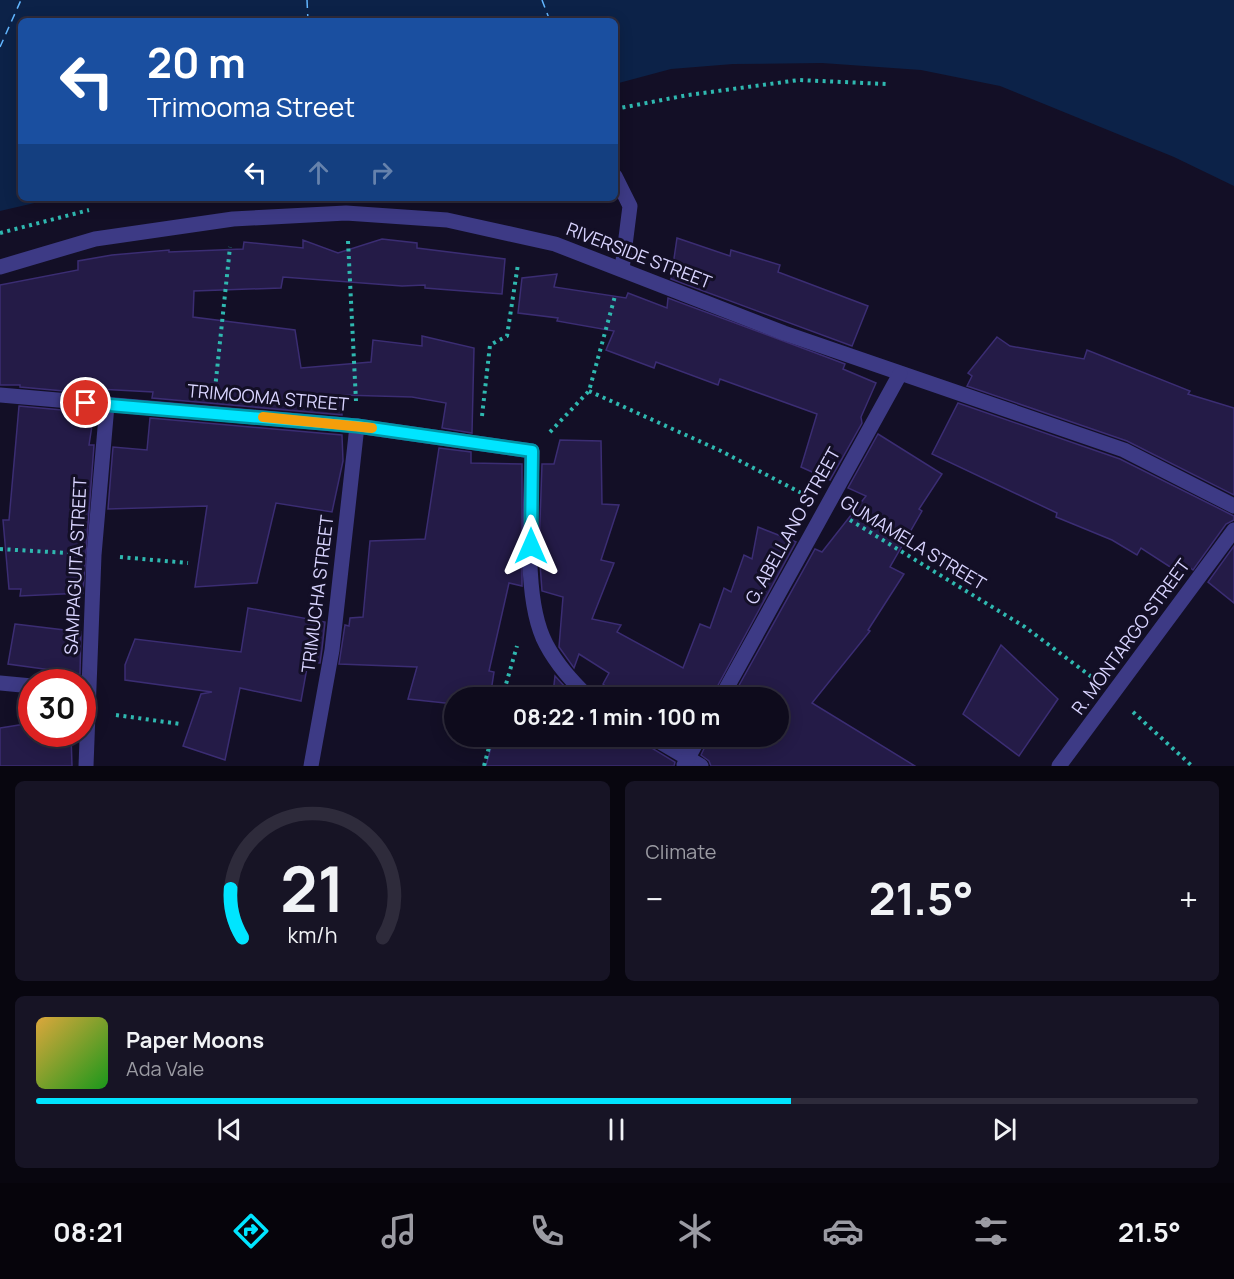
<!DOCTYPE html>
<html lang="en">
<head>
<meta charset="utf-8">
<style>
  :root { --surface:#0e0b1c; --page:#171425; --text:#f1f3f6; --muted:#9b9ba3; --line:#2e2b3b; --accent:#00e5ff }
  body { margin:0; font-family:Manrope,sans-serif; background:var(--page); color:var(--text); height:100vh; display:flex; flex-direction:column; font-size:22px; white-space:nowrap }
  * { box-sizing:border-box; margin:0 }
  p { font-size:20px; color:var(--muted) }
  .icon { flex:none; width:33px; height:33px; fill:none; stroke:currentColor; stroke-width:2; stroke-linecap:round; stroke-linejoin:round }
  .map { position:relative; height:766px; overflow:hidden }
  .drawer { display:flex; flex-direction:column; gap:15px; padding:15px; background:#08060f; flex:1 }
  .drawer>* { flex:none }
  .banner { position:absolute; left:18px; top:18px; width:600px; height:183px; border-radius:9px; box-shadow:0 3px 15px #0003,0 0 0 2px var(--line); background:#1a4fa0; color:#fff; overflow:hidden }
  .speed { position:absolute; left:18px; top:669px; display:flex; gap:12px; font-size:30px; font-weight:700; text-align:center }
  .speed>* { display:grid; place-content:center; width:78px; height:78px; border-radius:50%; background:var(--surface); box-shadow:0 3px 15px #0003,0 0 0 2px var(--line); line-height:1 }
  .speed .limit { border:9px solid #d22; background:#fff; color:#111 }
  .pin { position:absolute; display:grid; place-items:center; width:51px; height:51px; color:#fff; margin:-26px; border:3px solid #fff; border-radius:50%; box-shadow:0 2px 6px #0007 }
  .me { position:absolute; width:66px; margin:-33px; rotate:0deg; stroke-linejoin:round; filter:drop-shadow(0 0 4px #0008) }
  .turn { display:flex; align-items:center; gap:21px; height:126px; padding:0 30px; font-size:27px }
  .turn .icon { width:78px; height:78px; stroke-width:2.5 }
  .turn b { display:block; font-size:42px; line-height:51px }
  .lanes { display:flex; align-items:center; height:57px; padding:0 30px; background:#0003; justify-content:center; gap:30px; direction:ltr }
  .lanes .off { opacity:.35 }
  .big { font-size:45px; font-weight:700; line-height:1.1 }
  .drawer .tile { flex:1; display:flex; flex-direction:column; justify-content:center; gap:9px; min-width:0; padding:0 21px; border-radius:9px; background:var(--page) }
  .drawer .dial { align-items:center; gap:0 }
  .dial svg { height:156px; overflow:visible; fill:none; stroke:var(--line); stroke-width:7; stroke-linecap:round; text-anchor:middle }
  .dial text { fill:var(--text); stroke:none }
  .song { display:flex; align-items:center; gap:18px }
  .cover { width:72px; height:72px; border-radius:9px; background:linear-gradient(135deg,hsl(40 70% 55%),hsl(120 70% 35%)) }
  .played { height:6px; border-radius:3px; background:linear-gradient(90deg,var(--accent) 65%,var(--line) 65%) }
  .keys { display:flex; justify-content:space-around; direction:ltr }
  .heat { display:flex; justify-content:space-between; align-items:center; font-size:33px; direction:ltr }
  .drawer .tiles { flex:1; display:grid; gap:15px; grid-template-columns:1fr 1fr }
  .tile:last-child { grid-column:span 2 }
  .trip { position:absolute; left:444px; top:687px; width:345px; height:60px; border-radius:30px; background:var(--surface); box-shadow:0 3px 15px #0003,0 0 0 2px var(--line); font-weight:700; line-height:60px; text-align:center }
  .tabs { display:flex; height:96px; justify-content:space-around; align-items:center; background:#06040b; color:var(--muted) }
  .tabs .icon { width:42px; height:42px }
  .tabs .active { color:var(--accent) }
  .tabs b { font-size:27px; color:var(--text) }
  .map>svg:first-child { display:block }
  .water { fill:#0c2248 }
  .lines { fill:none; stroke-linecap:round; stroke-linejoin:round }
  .ferry { stroke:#62b6ff; stroke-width:1.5; stroke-dasharray:8 6; stroke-linecap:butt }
  .building { fill:#241b47; stroke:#3b2d73; stroke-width:1.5 }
  .path { stroke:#2fb8b0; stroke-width:4; stroke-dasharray:3 4.5; stroke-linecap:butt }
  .minor { stroke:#3d3a85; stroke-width:15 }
  .route-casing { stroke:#0095a6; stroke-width:15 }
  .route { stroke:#00e5ff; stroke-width:10 }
  .slow { stroke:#f59e0b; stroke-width:10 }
  .labels { text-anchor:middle; stroke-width:6; stroke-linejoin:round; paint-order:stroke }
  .street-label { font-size:18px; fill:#d9d4ff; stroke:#130f26 }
</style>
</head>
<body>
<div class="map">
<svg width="1234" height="766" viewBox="0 0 1234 766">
  <rect width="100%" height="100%" fill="#130f26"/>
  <!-- water -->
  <path class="water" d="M0,0H1234V186L1174,157L1000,86L921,70L822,63L733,64L671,69L615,84V21H21V198H56L0,211Z"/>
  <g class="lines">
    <!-- ferry -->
    <g class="ferry">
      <path d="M307,0L308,21"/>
      <path d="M542,0L550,21"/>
      <path d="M0,47L21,0"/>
    </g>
  </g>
  <!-- building -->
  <g class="building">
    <path d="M677,238L730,256L731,250L780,265L778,272L868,306L852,346L671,279Z"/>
    <path d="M382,239L417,243V248L505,259L502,294L425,288V285L402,286L283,277L281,288L194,291L193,317L295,330L301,368L371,362L373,340L422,346V336L474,348L472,433L442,428L446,403L412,397L342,395V415L152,398L153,392L98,389L97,394L20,387V385H0V285L78,270V261L112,255L169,250V252L243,249L244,242L303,248V240L338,253Z"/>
    <path d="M557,274L554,287L626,298L628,293L667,308L668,298L845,364L843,369L876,383L861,417L862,423L830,480L801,467L817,414L720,379L718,385L656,362L654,368L606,350L614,331L557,321L558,318L518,313L522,278Z"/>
    <path d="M997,337L1010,346L1084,359L1087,350L1190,391L1188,394L1234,408V495L1127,441L967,386L972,376L968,373Z"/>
    <path d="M958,403L1120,459L1234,516V520L1226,524L1193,570L1188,566L1181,574L1141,548L1137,555L1112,540L1056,517L1057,513L932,454Z"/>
    <path d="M19,406L94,413L89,445H94L83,593L20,596L21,589H9L3,520H9Z"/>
    <path d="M150,418L342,435L343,461L332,512L276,503L257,583L195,587L207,506L108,509L113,447L147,450Z"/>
    <path d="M878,434L942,474L919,509L922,511L890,567L904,574L868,630L870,631L812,703L915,766H711L709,761L701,755L710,736H778V698H732L815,549L822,552L866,496L848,488Z"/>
    <path d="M560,440L601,441L602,504L619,505L601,560L614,563L592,619L621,625L617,632L683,668L700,624L710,628L724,588L731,592L744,555L752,559L758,527L796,542L711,698H619L603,684L609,673L579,654L574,668L559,647L563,597L542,591L539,550L542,464H554Z"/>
    <path d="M439,448L471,452V463L522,464V586L509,583L489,671L494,672L490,698H454V704L408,699L417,667L339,664L345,625L349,626L350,618L363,617L370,541L425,539Z"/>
    <path d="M1234,546V603L1208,582Z"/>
    <path d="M248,608L325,622L322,649L320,663L308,662L301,701L240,688L225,760L183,746L201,694L212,692L125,680V665L135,639L241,652Z"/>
    <path d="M15,624L81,632L80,674L8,664Z"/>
    <path d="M1001,645L1058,699L1019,756L963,714Z"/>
    <path d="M555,676L566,688L563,696L553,694Z"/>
    <path d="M32,723V734H71L72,766H0V728Z"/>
    <path d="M494,736H640L645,744L675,762L674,766H486Z"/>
    <path d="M670,736H689L684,745Z"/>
  </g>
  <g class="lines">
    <!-- path -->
    <g class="path">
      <path d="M615,109L688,95L799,80L886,84"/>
      <path d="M0,233L89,210"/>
      <path d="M348,241L356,401"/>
      <path d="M215,389L230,247"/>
      <path d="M589,391L721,451L805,495"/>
      <path d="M482,416L490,345L507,336L518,264"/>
      <path d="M550,432L589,391L615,296"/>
      <path d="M850,520L1025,627L1093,678"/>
      <path d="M0,549L68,553"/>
      <path d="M120,557L188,563"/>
      <path d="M502,698L517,646"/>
      <path d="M1133,712L1192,766"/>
      <path d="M116,715L180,724"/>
      <path d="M484,766L492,736"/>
    </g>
    <!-- minor -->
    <g class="minor">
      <path d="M615,176L630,206L622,269"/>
      <path d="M0,267L95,239L233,219L346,213L447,220L555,244L784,333L1124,450L1234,506"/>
      <path d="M0,395L357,426L532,451C532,504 521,597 546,644C557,665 572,681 589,698"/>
      <path d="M0,683L32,686"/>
      <path d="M721,698L900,374"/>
      <path d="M650,736L701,766"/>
      <path d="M684,765L700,736"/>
      <path d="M86,766L94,555L107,405"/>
      <path d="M311,766L332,650L357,426"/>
      <path d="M1059,766L1234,530"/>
    </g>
  </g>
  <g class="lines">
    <!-- route casing -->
    <g class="route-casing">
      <path id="route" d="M86,403L357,426L532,451L531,546"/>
    </g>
    <!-- route -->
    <use href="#route" class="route"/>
    <!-- slow -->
    <path class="slow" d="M263,417L372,428"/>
  </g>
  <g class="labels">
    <!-- street labels -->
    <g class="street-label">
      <text transform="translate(639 256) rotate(21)" y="6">RIVERSIDE STREET</text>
      <text transform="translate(268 398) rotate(5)" y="6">TRIMOOMA STREET</text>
      <text transform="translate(793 526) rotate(-61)" y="6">G. ABELLANO STREET</text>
      <text transform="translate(913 543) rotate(31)" y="6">GUMAMELA STREET</text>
      <text transform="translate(76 566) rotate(-87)" y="6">SAMPAGUITA STREET</text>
      <text transform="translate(318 594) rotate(-83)" y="6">TRIMUCHA STREET</text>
      <text transform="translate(1131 637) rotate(-54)" y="6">R. MONTARGO STREET</text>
    </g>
  </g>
</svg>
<div class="speed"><div class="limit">30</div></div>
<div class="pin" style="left:86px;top:403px;background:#d93025"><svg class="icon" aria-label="arrive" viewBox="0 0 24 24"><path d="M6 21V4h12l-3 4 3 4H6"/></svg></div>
<svg class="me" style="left:531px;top:546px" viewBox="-20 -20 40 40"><path d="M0-17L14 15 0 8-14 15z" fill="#00e5ff" stroke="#fff" stroke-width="4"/></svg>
<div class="trip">08:22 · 1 min · 100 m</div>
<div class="banner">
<div class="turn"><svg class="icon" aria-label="left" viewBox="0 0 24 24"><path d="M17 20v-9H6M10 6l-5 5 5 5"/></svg><div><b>20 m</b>Trimooma Street</div></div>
<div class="lanes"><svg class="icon" aria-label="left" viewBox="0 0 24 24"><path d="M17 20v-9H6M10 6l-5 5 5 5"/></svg><svg class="icon off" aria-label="ahead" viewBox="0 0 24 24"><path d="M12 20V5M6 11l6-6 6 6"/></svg><svg class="icon off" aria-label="right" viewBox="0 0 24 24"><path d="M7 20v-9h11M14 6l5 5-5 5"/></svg></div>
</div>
</div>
<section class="drawer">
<div class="tiles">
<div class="tile dial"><svg viewBox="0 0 100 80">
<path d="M14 69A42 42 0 1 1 86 69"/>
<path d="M14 69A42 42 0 0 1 8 44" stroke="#00e5ff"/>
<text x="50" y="56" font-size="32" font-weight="700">21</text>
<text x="50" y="72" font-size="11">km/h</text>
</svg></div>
<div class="tile"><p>Climate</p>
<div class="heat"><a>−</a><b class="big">21.5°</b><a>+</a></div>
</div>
<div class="tile">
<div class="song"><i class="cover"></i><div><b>Paper Moons</b><p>Ada Vale</p></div></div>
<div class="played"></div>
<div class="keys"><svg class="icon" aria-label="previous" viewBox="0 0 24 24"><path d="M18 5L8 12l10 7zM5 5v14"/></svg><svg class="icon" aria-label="pause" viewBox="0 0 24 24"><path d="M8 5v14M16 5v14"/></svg><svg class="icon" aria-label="next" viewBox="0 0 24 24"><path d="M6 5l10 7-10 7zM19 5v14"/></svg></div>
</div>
</div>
</section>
<nav class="tabs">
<b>08:21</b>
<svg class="icon active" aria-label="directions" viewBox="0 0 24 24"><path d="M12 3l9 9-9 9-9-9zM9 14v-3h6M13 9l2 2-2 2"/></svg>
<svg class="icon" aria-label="music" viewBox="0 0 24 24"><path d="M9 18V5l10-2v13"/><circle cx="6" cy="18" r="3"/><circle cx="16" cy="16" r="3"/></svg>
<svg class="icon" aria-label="phone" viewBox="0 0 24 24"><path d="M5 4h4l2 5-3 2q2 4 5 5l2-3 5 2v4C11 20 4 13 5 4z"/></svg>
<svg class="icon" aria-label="climate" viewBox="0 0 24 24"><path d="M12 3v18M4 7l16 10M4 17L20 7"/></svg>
<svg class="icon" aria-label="car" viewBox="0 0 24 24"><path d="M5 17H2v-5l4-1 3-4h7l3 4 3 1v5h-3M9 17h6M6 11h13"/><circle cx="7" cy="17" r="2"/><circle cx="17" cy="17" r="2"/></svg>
<svg class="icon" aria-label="filters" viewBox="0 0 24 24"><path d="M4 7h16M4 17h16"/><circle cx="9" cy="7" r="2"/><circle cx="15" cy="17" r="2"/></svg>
<b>21.5°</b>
</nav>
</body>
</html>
